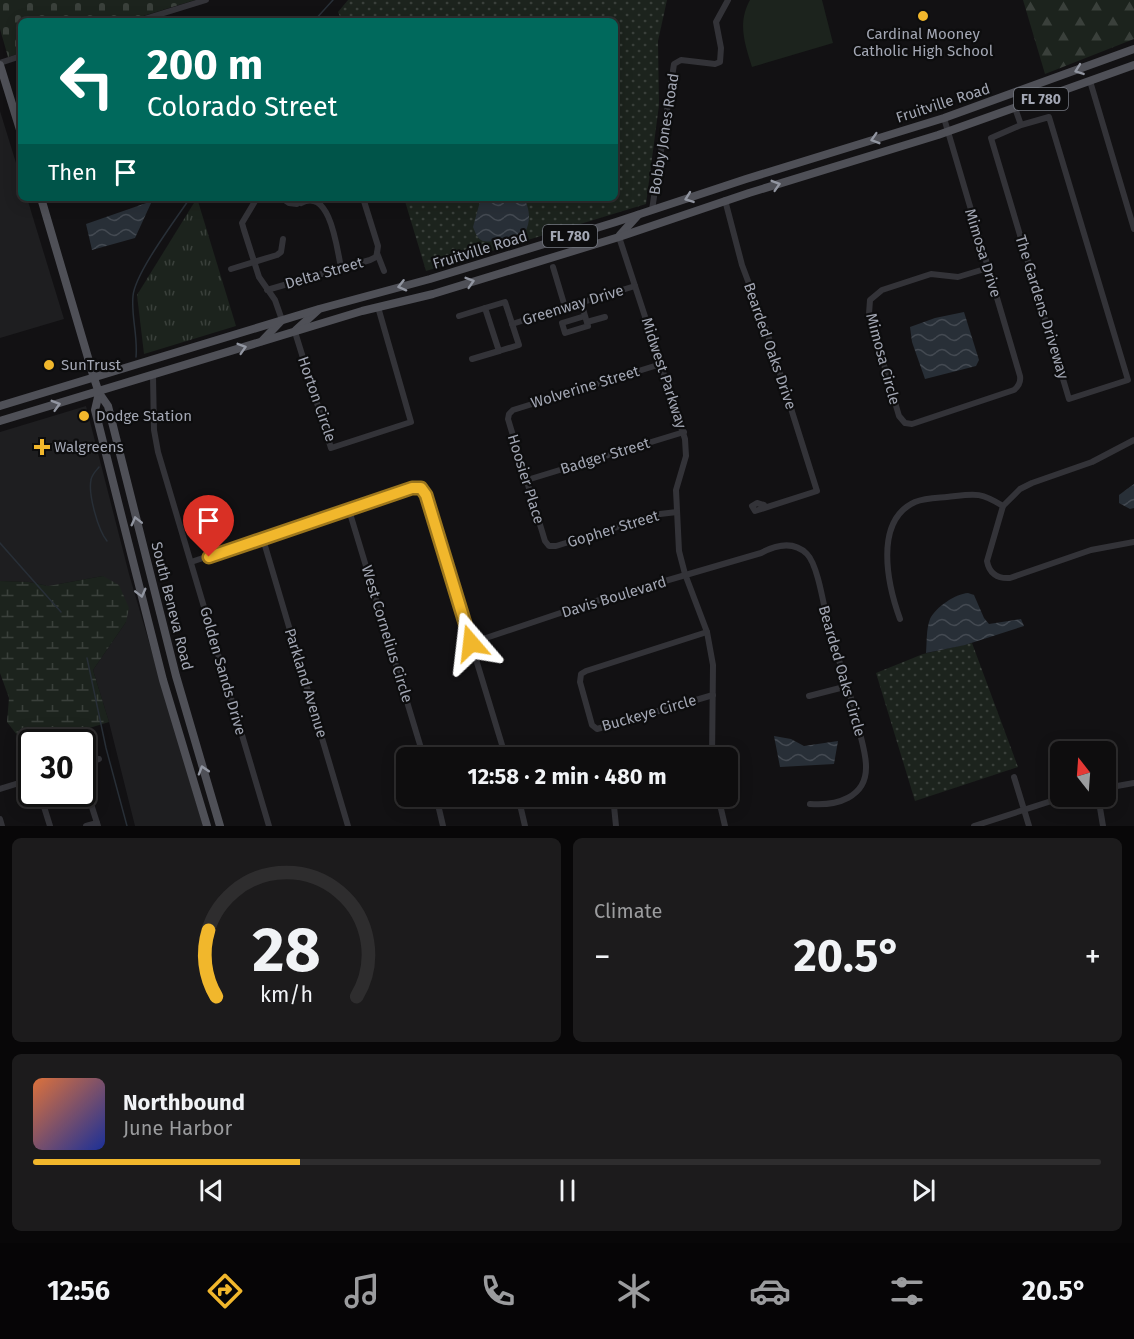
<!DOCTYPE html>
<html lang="en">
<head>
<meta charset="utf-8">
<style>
  :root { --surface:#0e0d0e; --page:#1c1b1c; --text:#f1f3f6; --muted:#9b9c9e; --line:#2e2d2e; --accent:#f1b72c }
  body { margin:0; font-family:"Fira Sans",sans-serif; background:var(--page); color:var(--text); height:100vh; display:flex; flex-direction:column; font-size:22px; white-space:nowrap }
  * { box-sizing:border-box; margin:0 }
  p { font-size:20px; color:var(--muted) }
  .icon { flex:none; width:33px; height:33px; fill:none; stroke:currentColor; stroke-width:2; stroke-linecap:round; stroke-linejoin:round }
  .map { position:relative; height:826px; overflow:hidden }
  .sheet { display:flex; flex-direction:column; gap:12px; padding:12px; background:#080708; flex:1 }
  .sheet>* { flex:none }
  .guide { position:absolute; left:18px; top:18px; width:600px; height:183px; border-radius:9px; box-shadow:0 3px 15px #0003,0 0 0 2px var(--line); background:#00695c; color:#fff; overflow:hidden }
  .needle { width:39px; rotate:343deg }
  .controls { position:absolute; left:1050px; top:741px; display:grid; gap:12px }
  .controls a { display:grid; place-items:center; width:66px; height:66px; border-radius:9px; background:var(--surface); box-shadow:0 3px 15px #0003,0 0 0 2px var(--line); font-size:30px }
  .speed { position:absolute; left:18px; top:729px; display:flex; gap:12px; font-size:30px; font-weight:700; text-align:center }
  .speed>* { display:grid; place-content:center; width:78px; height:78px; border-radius:50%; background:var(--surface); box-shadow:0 3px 15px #0003,0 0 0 2px var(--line); line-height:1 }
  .speed .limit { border:3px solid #111; border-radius:9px; background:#fff; color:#111 }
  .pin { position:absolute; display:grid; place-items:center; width:51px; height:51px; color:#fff; margin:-62px -26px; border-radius:50% 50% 50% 0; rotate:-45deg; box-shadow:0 0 6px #0007 }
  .pin .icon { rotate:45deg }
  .me { position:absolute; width:66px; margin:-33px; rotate:343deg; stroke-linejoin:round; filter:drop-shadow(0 0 4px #0008) }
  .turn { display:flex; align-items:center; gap:21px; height:126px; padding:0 30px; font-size:27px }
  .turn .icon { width:78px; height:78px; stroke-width:2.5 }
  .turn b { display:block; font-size:42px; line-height:51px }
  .then { display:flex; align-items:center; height:57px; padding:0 30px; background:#0003; gap:12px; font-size:22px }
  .big { font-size:45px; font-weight:700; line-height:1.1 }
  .sheet .card { flex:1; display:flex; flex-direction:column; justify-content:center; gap:9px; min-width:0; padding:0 21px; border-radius:9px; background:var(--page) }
  .sheet .dial { align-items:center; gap:0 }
  .dial svg { height:156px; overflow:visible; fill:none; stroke:var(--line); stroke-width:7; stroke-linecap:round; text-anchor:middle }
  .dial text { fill:var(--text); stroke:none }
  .song { display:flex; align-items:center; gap:18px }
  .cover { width:72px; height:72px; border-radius:9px; background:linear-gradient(135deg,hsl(20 70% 55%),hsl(230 70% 35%)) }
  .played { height:6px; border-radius:3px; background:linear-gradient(90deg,var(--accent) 25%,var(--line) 25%) }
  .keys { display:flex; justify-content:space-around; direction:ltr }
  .heat { display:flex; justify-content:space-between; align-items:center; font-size:33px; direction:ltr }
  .sheet .tiles { flex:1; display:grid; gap:12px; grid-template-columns:1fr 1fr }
  .card:last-child { grid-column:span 2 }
  .trip { position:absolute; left:396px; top:747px; width:342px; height:60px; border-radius:9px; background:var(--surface); box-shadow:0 3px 15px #0003,0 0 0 2px var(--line); font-weight:700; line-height:60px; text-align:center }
  .tabs { display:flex; height:96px; justify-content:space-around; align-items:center; background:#060506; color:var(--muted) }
  .tabs .icon { width:42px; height:42px }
  .tabs .selected { color:var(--accent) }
  .tabs b { font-size:27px; color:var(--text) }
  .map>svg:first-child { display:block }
  .built { fill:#1e1e20 }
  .grass { fill:url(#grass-dots) }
  .forest { fill:url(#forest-firs) }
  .wetland { fill:url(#wetland-marsh) }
  .cemetery { fill:url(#cemetery-stones) }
  .park { fill:url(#park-tufts) }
  .pitch { fill:#1c231d }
  .water { fill:url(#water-waves) }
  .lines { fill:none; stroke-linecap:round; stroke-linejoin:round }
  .stream { stroke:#282f37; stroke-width:1.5 }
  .minor { stroke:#333338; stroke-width:6 }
  .major { stroke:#4f5057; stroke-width:8 }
  .oneway { stroke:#9296a1 }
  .route-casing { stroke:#9d771d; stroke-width:15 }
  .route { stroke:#f1b72c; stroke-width:10 }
  .poi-dot { fill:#f1b72c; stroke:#0d0d0e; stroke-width:2 }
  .labels { text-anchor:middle; stroke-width:4.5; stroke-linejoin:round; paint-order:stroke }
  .shield { fill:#0d0d0e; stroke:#767982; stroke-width:1.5 }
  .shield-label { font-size:14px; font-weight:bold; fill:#a3a7b4 }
  .poi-label { font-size:15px; fill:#a3a7b4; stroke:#0d0d0e; text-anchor:start }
  .street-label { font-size:15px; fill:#a3a7b4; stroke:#0d0d0e }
</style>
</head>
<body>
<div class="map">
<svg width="1134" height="826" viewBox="0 0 1134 826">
  <defs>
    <pattern id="grass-dots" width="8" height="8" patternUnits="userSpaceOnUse" patternTransform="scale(1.5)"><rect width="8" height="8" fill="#1c231d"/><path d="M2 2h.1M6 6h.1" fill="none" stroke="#3a403b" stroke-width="1.8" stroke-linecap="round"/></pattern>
    <pattern id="forest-firs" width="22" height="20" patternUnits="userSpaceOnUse" patternTransform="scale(1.5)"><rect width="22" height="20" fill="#1c231d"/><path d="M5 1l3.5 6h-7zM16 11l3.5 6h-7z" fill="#3a403b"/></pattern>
    <pattern id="wetland-marsh" width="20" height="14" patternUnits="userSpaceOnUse" patternTransform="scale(1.5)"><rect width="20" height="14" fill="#1c231d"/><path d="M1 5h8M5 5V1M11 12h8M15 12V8" fill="none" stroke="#3a403b"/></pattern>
    <pattern id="cemetery-stones" width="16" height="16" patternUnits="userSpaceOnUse" patternTransform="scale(1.5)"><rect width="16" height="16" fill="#1c231d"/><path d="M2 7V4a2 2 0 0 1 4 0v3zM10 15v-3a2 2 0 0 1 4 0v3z" fill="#3a403b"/></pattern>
    <pattern id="park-tufts" width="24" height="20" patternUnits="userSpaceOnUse" patternTransform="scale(1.5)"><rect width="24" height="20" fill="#1c231d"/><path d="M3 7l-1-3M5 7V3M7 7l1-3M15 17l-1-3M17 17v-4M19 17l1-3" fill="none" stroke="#3a403b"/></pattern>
    <pattern id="water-waves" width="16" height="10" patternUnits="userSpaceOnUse" patternTransform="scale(1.5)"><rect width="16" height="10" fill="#282f37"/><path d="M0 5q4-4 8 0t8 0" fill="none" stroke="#444a52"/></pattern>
  </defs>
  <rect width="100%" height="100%" fill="#121113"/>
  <!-- built -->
  <g class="built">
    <path d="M0,111L21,179V198H27L64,319L0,338Z"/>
    <path d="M86,406L129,574L203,826H135L109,722L93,670L126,622L103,576L48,586L29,582L0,581V432Z"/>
  </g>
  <!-- grass -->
  <g class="grass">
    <path d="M348,0H667L658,41L659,105L646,204L426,271L404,198H615V21H342L338,12Z"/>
    <path d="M972,643L1018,767L915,801L876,673L923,654Z"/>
  </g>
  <!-- forest -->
  <path class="forest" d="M1023,0H1134V39L1045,74Z"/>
  <!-- wetland -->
  <path class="wetland" d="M103,576L119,585L129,608L126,622L93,670L109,722L44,742H32L31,746L27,748L7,722L9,698L0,673V581L29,582L48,586Z"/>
  <!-- cemetery -->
  <path class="cemetery" d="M0,0H195L127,21H21V53L8,57L0,29Z"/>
  <!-- park -->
  <path class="park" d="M197,198L236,326L144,354L137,295Z"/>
  <!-- pitch -->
  <path class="pitch" d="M750,0H822L833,43L752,67C745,44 737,23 750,0Z"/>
  <!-- water -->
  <g class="water">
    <path d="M481,198H524C530,210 531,220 525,233C518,237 488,245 481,240C477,238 475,232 473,227Z"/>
    <path d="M152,201L135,238L92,250L86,224Z"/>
    <path d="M964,312L979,360L976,366L925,379L912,342L910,327L935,318Z"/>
    <path d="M1134,484V508L1130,509L1119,503V495Z"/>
    <path d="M968,593L974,595L984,618L989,624L1021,619L1024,626L965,645L926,653C927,643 926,629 930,619C936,607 955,594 968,593Z"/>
    <path d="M774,736L791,739L804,746L838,741L834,764L780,767Z"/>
  </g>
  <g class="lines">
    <!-- stream -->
    <g class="stream">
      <path d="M314,21L333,0"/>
      <path d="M136,357C138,336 131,316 133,296C135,273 176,219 190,198"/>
      <path d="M99,467C96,471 92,474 91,480C88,494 98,530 107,541"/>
      <path d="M0,543L61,612"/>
      <path d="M87,658L106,748L127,826"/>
    </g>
    <!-- minor -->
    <g class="minor">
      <path d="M138,21L206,0"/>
      <path d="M0,63L21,56"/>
      <path d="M1090,81L1134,229"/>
      <path d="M1015,108L1021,125L1049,117L1128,380L1069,399L991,138L1021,125"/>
      <path d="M944,118L1020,376C1021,382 1019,386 1014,390L912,424L905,423L899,416L869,314L870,300L882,290L931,274L958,277L988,268"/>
      <path d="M257,198L242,223L244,230L259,277L275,300L282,320"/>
      <path d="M282,198L289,203L297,204L302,200"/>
      <path d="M363,198L378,246L377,253L384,271"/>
      <path d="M725,200L742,265L766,329L817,491L755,511L752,506L757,503L764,505V508"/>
      <path d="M301,203C330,187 337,248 341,268"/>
      <path d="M652,210L674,64L681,60L715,64L720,62L721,48L716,22L728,0"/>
      <path d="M619,237L685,439L686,456L676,490L679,551L685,574L707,632L713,665L712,758"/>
      <path d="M553,267L565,307"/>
      <path d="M231,269L277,255L281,252L283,239"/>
      <path d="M267,290L370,260L376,257L377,253"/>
      <path d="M505,302L519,345L499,351L485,308Z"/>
      <path d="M581,302L588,326L565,333L562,323L585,316"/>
      <path d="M459,316L485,308"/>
      <path d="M587,322L605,317"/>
      <path d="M512,324L635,286"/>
      <path d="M295,332L331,448L411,422L378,307"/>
      <path d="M472,359L499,351"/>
      <path d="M661,364L513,410L509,414L508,419L545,541L549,546H556L660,514L677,512"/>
      <path d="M153,376L154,430L158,452L269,826"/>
      <path d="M1134,440L1092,462L1032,483L1020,489L1003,506L987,561C989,573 997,579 1010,578L1091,550L1134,542"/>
      <path d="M527,480L684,432"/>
      <path d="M349,510L424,758"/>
      <path d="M263,539L348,826"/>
      <path d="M191,562L413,488H421L426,495L506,758"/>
      <path d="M900,619C888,586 873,521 915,502C925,498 936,498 947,497C974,494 979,491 1003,506"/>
      <path d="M707,632L586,671L581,674L580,682L592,725L597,729L713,695"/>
      <path d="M471,643L593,602L761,553C776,545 794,541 807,554C819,566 825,615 830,633C840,664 851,694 858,725C861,739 866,753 866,766C867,798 836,806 810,804"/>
      <path d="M809,696L848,686"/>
      <path d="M82,764L99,759"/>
      <path d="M82,776L98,826"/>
      <path d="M1014,777L1029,826"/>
      <path d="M1106,788L1134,783"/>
      <path d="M0,789L32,779"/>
      <path d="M40,794L50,826"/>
      <path d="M436,796L443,826"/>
      <path d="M518,796L525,826"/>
      <path d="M613,796L616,826"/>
      <path d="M718,796L725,826"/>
      <path d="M1098,796L1103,826"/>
      <path d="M0,819L2,826"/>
      <path d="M86,826L97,823"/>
      <path d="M974,826L1067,796"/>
    </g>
    <!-- major -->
    <g class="major">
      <path d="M0,65L21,133"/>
      <path d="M41,198L94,378L99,393L108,406L176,676L220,826"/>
      <path d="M620,235L638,215"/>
      <path d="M296,330L318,310"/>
      <path d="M262,341L281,321"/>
      <path d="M99,393L95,410L117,498L163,680L207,826"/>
      <path d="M0,406L319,309L430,279L616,222L746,179L944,118L1134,49"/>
      <path d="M0,421L362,311L433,294L619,237L749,193L938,135L1134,65"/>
    </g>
  </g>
  <!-- one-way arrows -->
  <defs><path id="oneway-chevron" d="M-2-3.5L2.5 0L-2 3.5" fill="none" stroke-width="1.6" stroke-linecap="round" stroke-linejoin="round" transform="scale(1.5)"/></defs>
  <g class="oneway">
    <use href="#oneway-chevron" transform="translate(1079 70) rotate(160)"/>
    <use href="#oneway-chevron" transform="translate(875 139) rotate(163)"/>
    <use href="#oneway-chevron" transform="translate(776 185) rotate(-17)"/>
    <use href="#oneway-chevron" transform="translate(689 198) rotate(160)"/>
    <use href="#oneway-chevron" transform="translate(470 282) rotate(-17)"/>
    <use href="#oneway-chevron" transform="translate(402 286) rotate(166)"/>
    <use href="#oneway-chevron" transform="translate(242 348) rotate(-17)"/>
    <use href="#oneway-chevron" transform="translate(56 405) rotate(-16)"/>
    <use href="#oneway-chevron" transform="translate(136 521) rotate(-104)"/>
    <use href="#oneway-chevron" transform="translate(141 593) rotate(76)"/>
    <use href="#oneway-chevron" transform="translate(203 770) rotate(-107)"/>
  </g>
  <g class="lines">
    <!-- route casing -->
    <g class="route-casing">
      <path id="route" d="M209,557L412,488H421L426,495L471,643"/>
    </g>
    <!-- route -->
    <use href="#route" class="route"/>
  </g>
  <!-- markers -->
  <g class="poi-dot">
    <circle cx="923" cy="16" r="6"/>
    <circle cx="49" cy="365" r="6"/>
    <circle cx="84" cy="416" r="6"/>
    <path d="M39 438h6v6h6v6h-6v6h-6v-6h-6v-6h6z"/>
  </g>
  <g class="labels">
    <!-- shield labels -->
    <g class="shield">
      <rect x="1014" y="88" width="54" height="22" rx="4.5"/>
      <rect x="543" y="225" width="54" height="22" rx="4.5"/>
    </g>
    <g class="shield-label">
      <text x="1041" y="104">FL 780</text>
      <text x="570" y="241">FL 780</text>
    </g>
    <!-- poi labels -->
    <g class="poi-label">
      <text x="923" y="39" text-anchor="middle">Cardinal Mooney<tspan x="923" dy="17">Catholic High School</tspan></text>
      <text x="61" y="370">SunTrust</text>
      <text x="96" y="421">Dodge Station</text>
      <text x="54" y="452">Walgreens</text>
    </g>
    <!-- street labels -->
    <g class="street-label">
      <text transform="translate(943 103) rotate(-18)" y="5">Fruitville Road</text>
      <text transform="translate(664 134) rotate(-81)" y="5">Bobby Jones Road</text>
      <text transform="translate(480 250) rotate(-17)" y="5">Fruitville Road</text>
      <text transform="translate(983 253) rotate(73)" y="5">Mimosa Drive</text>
      <text transform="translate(324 273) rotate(-16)" y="5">Delta Street</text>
      <text transform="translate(573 305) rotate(-17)" y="5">Greenway Drive</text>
      <text transform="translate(1042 307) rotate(73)" y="5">The Gardens Driveway</text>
      <text transform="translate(770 346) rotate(71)" y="5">Bearded Oaks Drive</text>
      <text transform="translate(883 359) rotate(75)" y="5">Mimosa Circle</text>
      <text transform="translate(664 373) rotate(72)" y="5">Midwest Parkway</text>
      <text transform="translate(585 387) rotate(-17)" y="5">Wolverine Street</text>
      <text transform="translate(317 399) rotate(71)" y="5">Horton Circle</text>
      <text transform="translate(605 456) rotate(-17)" y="5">Badger Street</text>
      <text transform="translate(526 479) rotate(73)" y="5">Hoosier Place</text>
      <text transform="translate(613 529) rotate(-17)" y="5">Gopher Street</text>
      <text transform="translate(614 597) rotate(-17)" y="5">Davis Boulevard</text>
      <text transform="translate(172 606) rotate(76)" y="5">South Beneva Road</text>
      <text transform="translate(387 634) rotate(73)" y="5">West Cornelius Circle</text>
      <text transform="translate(223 671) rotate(74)" y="5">Golden Sands Drive</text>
      <text transform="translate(842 671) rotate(74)" y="5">Bearded Oaks Circle</text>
      <text transform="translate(306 683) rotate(73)" y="5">Parkland Avenue</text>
      <text transform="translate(649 713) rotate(-16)" y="5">Buckeye Circle</text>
    </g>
  </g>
</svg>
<div class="controls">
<a><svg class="needle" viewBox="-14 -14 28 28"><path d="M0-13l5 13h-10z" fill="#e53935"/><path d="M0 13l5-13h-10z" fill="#9b9c9e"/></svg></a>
</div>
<div class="speed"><div class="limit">30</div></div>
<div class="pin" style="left:209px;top:557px;background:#d93025"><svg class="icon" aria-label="arrive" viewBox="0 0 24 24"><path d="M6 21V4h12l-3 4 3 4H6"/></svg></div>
<svg class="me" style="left:471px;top:643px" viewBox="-20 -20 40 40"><path d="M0-17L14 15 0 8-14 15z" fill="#f1b72c" stroke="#fff" stroke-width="4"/></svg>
<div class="trip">12:58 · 2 min · 480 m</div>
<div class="guide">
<div class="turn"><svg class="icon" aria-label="left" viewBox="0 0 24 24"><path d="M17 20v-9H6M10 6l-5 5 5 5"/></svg><div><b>200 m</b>Colorado Street</div></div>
<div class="then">Then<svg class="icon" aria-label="arrive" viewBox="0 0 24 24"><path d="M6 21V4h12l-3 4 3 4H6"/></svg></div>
</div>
</div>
<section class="sheet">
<div class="tiles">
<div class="card dial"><svg viewBox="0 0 100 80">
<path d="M14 69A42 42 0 1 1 86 69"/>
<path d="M14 69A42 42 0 0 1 10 35" stroke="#f1b72c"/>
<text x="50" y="56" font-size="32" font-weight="700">28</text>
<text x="50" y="72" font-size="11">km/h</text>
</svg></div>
<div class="card"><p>Climate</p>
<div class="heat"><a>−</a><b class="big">20.5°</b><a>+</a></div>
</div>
<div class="card">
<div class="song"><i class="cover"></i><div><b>Northbound</b><p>June Harbor</p></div></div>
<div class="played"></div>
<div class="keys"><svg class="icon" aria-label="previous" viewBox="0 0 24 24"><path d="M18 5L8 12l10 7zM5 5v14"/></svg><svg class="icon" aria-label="pause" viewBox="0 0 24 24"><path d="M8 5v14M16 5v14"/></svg><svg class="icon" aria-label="next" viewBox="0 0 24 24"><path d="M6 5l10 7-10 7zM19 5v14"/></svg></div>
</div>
</div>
</section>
<nav class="tabs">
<b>12:56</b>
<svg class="icon selected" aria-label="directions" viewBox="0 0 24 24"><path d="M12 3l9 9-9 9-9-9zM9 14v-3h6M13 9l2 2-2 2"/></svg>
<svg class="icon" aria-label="music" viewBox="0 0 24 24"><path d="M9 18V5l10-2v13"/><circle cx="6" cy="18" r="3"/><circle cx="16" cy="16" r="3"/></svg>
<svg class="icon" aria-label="phone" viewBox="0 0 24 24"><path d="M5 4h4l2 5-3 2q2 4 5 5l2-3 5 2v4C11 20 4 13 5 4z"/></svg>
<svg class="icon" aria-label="climate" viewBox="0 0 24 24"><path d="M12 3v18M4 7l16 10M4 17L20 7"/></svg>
<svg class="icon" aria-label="car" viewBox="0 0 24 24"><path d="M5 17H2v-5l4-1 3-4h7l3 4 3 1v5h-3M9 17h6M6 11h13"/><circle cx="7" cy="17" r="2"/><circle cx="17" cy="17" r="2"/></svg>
<svg class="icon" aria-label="filters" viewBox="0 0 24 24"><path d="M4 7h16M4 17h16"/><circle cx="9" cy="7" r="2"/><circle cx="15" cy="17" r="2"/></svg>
<b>20.5°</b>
</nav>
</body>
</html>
